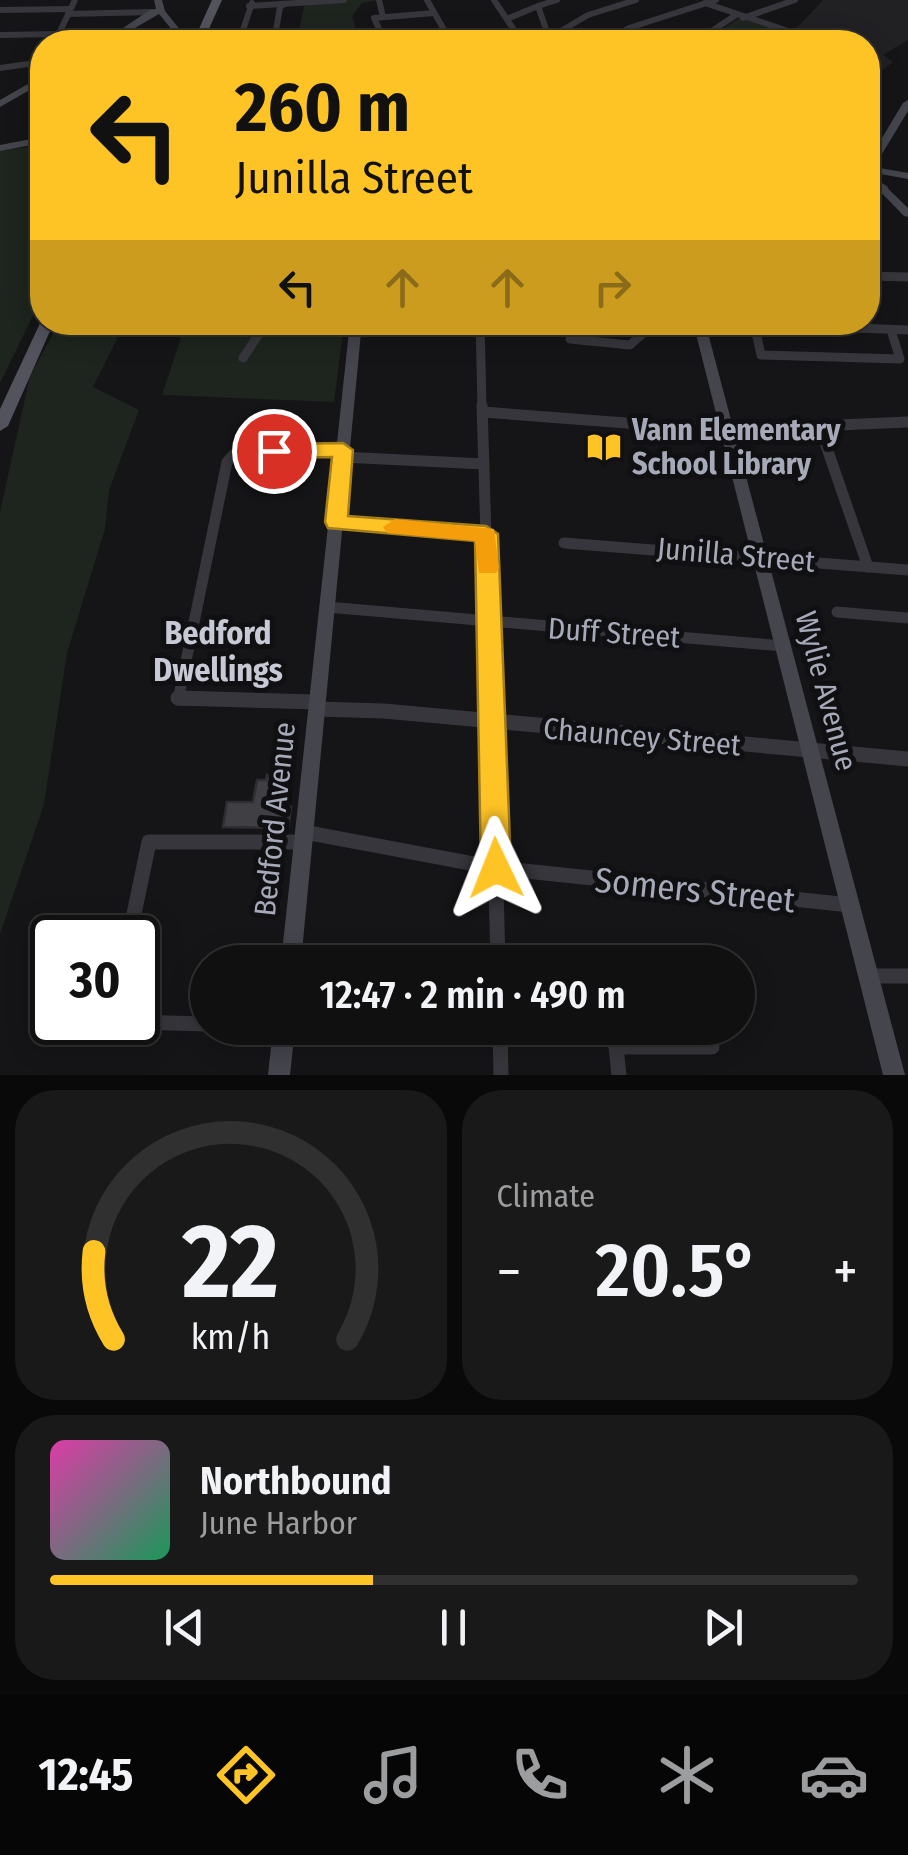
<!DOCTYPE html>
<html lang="en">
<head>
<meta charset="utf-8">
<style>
  :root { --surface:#101011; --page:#19191a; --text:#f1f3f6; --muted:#9c9d9f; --line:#303031; --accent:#fec426 }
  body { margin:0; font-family:"Fira Sans Condensed",sans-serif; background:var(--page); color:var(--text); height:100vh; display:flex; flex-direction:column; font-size:38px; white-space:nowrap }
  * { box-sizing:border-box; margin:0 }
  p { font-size:32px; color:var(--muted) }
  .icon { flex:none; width:55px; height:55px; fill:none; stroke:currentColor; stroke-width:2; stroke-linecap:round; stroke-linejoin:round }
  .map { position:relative; height:1075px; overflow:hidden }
  .details { display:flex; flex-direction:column; gap:15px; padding:15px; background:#090909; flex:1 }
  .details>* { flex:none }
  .banner { position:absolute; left:30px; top:30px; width:850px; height:305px; border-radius:40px; box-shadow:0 5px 25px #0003,0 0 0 2px var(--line); background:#fec426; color:#111; overflow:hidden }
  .speed { position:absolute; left:30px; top:915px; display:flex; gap:20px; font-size:50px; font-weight:700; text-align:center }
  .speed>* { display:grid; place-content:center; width:130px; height:130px; border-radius:50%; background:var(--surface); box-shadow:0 5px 25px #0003,0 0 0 2px var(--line); line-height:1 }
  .speed .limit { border:5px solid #111; border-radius:15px; background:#fff; color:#111 }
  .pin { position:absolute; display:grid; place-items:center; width:85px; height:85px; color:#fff; margin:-42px; border:5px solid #fff; border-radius:50%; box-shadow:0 2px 10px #0007 }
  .me { position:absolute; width:110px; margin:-55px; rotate:358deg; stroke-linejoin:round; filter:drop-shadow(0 0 8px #0008) }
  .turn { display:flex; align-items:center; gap:35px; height:210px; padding:0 40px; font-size:45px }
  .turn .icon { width:130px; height:130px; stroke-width:2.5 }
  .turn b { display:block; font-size:70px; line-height:85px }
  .lanes { display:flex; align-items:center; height:95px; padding:0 40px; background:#0003; justify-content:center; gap:50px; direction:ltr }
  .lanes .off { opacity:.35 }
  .big { font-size:75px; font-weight:600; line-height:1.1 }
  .details .card { flex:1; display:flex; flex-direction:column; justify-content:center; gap:15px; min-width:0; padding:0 35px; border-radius:40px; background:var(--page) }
  .details .dial { align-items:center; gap:0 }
  .dial svg { height:260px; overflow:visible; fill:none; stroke:var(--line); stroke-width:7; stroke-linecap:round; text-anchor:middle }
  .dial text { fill:var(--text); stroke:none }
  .song { display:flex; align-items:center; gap:30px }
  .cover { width:120px; height:120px; border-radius:15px; background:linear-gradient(135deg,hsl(320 70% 55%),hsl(150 70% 35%)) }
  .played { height:10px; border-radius:5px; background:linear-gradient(90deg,var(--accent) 40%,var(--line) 40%) }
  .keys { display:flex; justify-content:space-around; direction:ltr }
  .heat { display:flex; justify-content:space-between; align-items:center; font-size:55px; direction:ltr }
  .details .tiles { flex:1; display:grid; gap:15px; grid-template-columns:1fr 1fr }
  .card:last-child { grid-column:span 2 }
  .trip { position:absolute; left:190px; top:945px; width:565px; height:100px; border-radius:50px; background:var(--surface); box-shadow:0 5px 25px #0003,0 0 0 2px var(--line); font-weight:600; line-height:100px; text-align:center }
  .tab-bar { display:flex; height:160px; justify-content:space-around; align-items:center; background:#060607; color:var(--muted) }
  .tab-bar .icon { width:70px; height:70px }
  .tab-bar .on { color:var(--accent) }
  .tab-bar b { font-size:45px; color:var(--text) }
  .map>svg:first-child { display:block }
  .built { fill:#212124 }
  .green { fill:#1d251e }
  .building { fill:#3f3f44; stroke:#2f2f33; stroke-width:2.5 }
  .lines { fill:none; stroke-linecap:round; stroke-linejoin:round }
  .street-far3 { stroke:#36363c; stroke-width:6 }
  .street-far2 { stroke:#36363c; stroke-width:9 }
  .street-far1 { stroke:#36363c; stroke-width:11 }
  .street { stroke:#36363c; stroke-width:15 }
  .secondary { fill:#44454d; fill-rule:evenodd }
  .primary { fill:#52535c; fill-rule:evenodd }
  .route { fill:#fec426; stroke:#a57f19; stroke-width:2.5 }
  .slow { fill:#f59e0b }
  .labels { text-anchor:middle; stroke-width:10; stroke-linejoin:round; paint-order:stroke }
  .poi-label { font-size:30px; font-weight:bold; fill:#a6aab8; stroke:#101012; text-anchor:start }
  .street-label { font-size:30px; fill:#a6aab8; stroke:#101012 }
  .neighbourhood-label { font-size:32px; font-weight:bold; fill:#c7cad4; stroke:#101012 }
  .near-street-label { font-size:35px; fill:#a6aab8; stroke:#101012 }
</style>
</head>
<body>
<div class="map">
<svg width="908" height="1075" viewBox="0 0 908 1075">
  <rect width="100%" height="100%" fill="#151517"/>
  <!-- built -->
  <path class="built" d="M823,0H908V40L883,55L893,62L868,81V42H784Z"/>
  <!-- green -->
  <g class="green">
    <path d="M344,0H379L362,3L352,16L360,42H239L297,37L305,4Z"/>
    <path d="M739,18L790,33L784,42H703Z"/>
    <path d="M42,140V297L0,383V150L33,147Z"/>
    <path d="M59,323H125L93,387L139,410L109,490L105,529L67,653L44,804L0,934V512L30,376Z"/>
    <path d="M186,323H344L334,402L162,395Z"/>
  </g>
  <!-- building -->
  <path class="building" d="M267,775H289L285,807H291L288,828L223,827L227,802H253L257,780H266Z"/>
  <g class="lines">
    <!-- street-far3 -->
    <g class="street-far3">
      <path d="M379,0L383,17"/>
      <path d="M427,0L451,42"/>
      <path d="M494,0L522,42"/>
      <path d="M557,0L538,6L549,38L560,42"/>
      <path d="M705,3L791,32"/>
      <path d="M249,6L344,0"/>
      <path d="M0,10L70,9"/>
      <path d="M68,14L153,12"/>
      <path d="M743,18L795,0"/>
      <path d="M507,19L538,6"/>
      <path d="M0,35L59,34"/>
      <path d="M549,38L588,15L636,0"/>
      <path d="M55,42L75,0"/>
      <path d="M239,42L252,3"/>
      <path d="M274,42L280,7L284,4"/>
      <path d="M385,42L374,18L434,13"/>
      <path d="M605,42L629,28L716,0"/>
      <path d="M695,42L736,15"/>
      <path d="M0,68L42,62"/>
    </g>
    <!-- street-far2 -->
    <g class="street-far2">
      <path d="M868,189H884"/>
      <path d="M868,276L908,277"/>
      <path d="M480,322L482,407"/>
      <path d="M705,322L908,330"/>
      <path d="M754,323L761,355L900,359L891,330"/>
      <path d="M570,339L630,345L656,322"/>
      <path d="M243,358L267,322"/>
    </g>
    <!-- street-far1 -->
    <g class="street-far1">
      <path d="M482,405L491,700"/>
      <path d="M483,412L718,430L908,422"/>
      <path d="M820,428L868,567"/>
      <path d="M342,457L484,464"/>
      <path d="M336,523L486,534"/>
      <path d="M564,543L908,570"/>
      <path d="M327,607L783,646"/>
      <path d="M837,612L908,618"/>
      <path d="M192,700H178L227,462L234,454L245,451L343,450"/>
    </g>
    <!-- street -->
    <g class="street">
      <path d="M178,698L317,702"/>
      <path d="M491,698L498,962"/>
      <path d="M317,709L384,711L908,759"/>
      <path d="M304,832L496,868L850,905"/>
      <path d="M129,938L149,842H303"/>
      <path d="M869,976H908"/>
      <path d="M131,1022L208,1024"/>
      <path d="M500,1028L501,1075"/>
      <path d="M614,1028L619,1075"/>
      <path d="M616,1047H712"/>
    </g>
    <!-- secondary -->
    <g class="secondary">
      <path d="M154,0H162L165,11L190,42H182L159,14L111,42H102L150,10L156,9Z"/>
      <path d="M42,76V83L0,107V100Z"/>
      <path d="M908,100V111L874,167L908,173V179L875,173L878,179L908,208V217L904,216L868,179V161L903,103Z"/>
      <path d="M42,137V143L0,151V145Z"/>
      <path d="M350,322H362L301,962H281Z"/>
      <path d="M693,322H705L905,1075H883Z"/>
      <path d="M273,1028H295L290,1075H268Z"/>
    </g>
    <!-- primary -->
    <g class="primary">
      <path d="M212,0H222L203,42H193Z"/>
      <path d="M42,319V322H54L8,426L0,431V409Z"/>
    </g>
  </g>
  <!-- route -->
  <path class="route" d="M343,443L353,450L348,516L486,526L498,534L511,868L506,878L496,882L486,878L481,868L475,541L328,528L325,522L332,457L274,458L263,451L274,444Z"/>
  <!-- slow -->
  <path class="slow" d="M395,519L494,529L499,568L496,573H479L475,541L387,533L383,527Z"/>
  <!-- icons -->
  <defs>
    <g id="library-bare" transform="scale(2.7)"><path d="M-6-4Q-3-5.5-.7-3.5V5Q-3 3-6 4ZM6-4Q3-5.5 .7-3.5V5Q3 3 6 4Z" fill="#fec426" stroke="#101012" stroke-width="2.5" paint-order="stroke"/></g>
  </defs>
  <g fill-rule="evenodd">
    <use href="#library-bare" x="604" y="447"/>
  </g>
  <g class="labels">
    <!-- poi labels -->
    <g class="poi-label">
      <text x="632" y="440">Vann Elementary<tspan x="632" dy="34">School Library</tspan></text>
    </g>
    <!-- street labels -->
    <g class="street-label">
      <text transform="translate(736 555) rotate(5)" y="10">Junilla Street</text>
      <text transform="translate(614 633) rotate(4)" y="10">Duff Street</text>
      <text transform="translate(826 691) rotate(75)" y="10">Wylie Avenue</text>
      <text transform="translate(642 737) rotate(5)" y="10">Chauncey Street</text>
      <text transform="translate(275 819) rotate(-84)" y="10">Bedford Avenue</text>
    </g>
    <!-- neighbourhood labels -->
    <g class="neighbourhood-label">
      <text x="218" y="644">Bedford<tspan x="218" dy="37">Dwellings</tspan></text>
    </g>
    <!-- near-street labels -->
    <g class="near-street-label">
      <text transform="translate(695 890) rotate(6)" y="12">Somers Street</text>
    </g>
  </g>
</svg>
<div class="speed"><div class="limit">30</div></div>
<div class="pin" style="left:274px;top:451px;background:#d93025"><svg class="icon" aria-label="arrive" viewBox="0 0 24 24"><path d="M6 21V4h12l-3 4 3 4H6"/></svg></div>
<svg class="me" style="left:496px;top:868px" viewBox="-20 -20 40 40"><path d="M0-17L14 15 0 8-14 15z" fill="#fec426" stroke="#fff" stroke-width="4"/></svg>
<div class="trip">12:47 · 2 min · 490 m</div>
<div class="banner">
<div class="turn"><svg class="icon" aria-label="left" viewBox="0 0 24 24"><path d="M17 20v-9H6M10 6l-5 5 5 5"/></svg><div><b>260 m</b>Junilla Street</div></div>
<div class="lanes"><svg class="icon" aria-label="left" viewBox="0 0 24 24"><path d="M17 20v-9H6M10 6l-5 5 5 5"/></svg><svg class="icon off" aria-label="ahead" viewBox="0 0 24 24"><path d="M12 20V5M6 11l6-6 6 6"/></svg><svg class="icon off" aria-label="ahead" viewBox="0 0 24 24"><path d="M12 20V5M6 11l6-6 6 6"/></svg><svg class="icon off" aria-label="right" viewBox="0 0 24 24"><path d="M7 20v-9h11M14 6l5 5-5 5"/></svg></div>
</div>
</div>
<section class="details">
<div class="tiles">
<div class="card dial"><svg viewBox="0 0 100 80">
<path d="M14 69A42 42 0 1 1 86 69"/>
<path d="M14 69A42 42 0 0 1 8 42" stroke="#fec426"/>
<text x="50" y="56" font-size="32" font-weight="700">22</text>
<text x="50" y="72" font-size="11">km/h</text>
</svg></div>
<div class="card"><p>Climate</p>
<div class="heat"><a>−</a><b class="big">20.5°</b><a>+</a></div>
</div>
<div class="card">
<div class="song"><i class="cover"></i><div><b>Northbound</b><p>June Harbor</p></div></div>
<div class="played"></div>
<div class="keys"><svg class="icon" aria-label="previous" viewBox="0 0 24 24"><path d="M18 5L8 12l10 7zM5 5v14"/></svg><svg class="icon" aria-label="pause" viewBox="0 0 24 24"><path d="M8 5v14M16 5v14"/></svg><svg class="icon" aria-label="next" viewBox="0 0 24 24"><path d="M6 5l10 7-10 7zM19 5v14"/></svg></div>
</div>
</div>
</section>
<nav class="tab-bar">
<b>12:45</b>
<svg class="icon on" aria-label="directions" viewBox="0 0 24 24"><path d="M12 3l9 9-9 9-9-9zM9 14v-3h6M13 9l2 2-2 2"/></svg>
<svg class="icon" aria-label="music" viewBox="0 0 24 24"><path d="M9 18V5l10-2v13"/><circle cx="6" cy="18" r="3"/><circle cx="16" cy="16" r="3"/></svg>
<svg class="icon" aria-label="phone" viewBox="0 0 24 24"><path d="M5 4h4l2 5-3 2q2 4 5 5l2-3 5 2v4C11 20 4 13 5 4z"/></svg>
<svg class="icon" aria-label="climate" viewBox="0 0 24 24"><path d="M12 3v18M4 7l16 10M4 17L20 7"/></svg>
<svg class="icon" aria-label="car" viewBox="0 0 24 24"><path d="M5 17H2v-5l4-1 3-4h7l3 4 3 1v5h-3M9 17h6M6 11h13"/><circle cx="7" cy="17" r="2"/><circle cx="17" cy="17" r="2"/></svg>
</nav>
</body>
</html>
